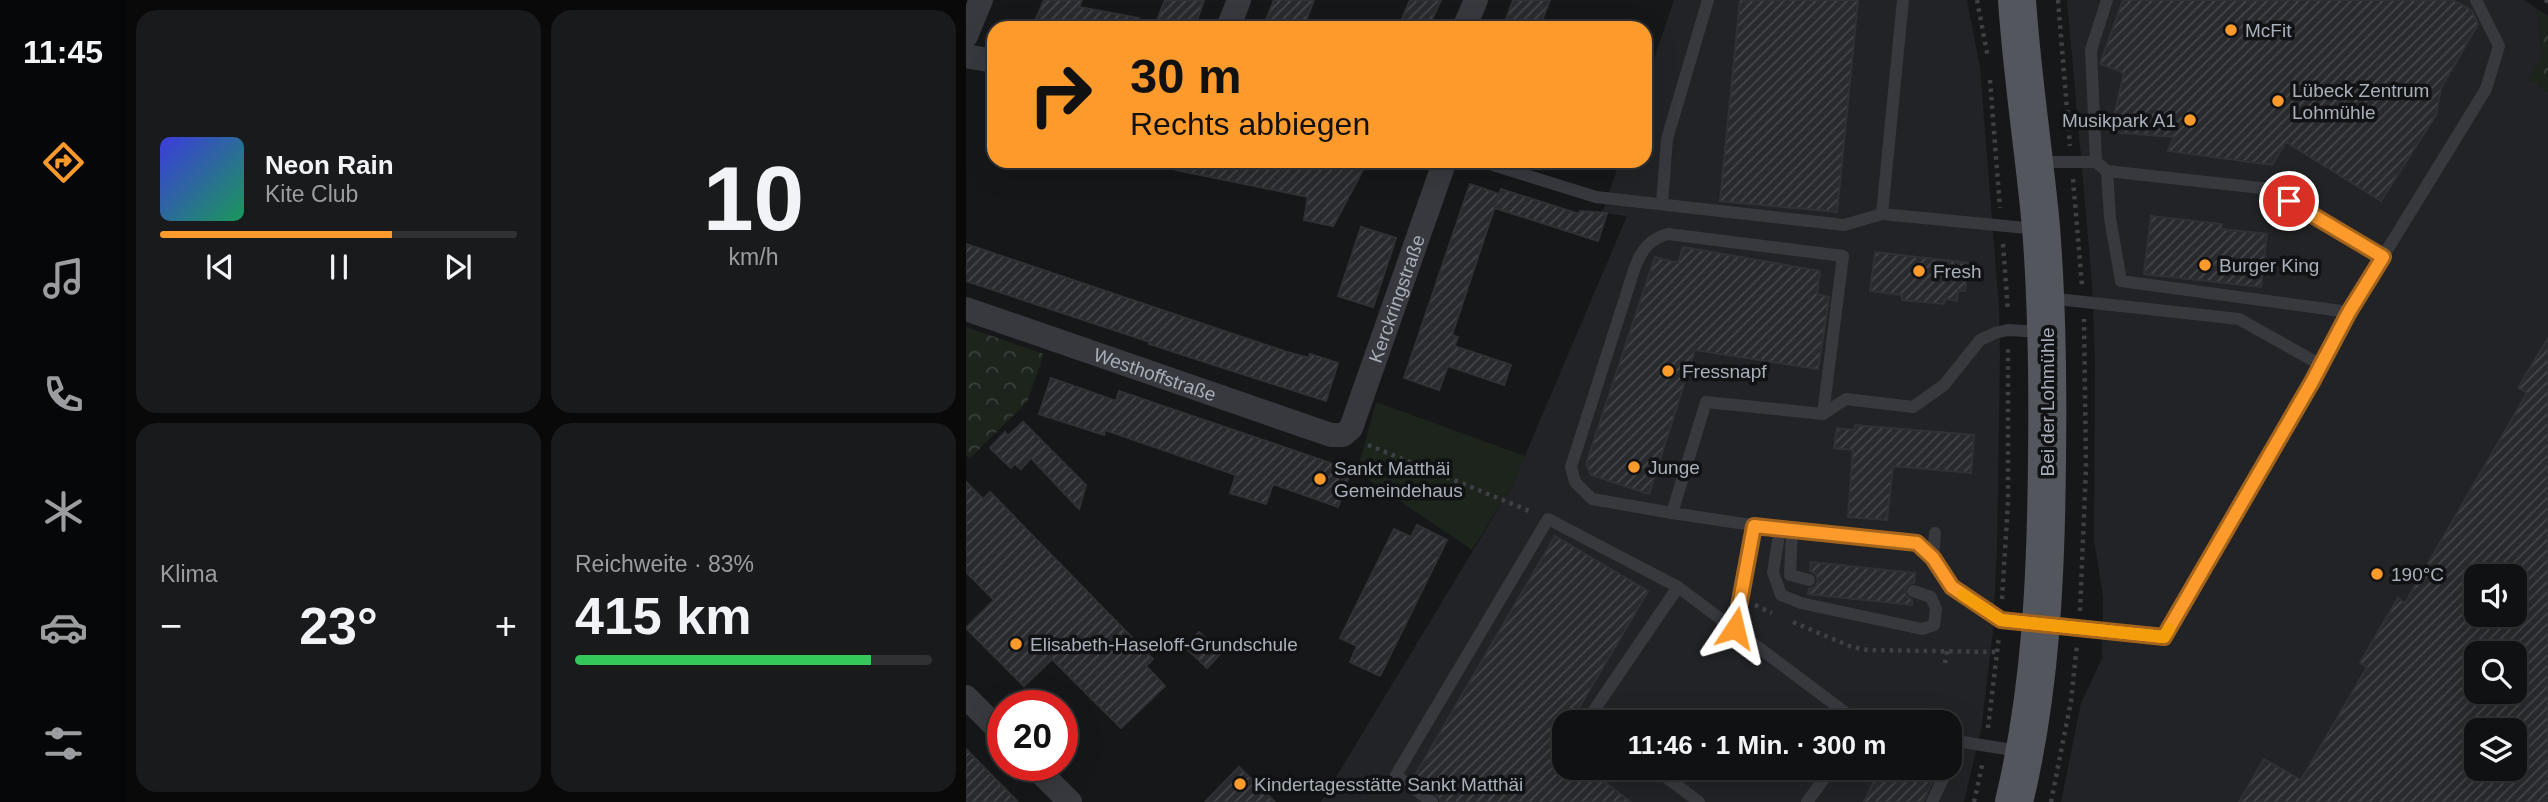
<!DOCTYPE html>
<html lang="de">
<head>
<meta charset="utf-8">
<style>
  :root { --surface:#101113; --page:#191a1c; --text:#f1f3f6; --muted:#9c9da0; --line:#303133; --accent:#fc9a2b }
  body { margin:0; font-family:Helvetica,sans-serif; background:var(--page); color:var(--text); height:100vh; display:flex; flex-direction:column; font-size:26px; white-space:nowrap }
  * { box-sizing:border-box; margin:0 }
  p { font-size:23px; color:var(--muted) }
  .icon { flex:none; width:38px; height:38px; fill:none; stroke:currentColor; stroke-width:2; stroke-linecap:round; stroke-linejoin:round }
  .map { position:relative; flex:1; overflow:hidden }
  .side { display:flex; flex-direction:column; gap:10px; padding:10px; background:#09090a; width:840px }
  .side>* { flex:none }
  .hud { position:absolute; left:21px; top:21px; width:665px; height:147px; border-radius:21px; box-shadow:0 7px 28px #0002,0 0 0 2px var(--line); background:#fc9a2b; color:#111; overflow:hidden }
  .controls { position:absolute; left:1498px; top:564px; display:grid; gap:14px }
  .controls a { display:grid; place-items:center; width:63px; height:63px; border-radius:14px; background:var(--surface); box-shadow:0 7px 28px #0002,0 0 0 2px var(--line); font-size:35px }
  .speed { position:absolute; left:21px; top:690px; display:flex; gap:14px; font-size:35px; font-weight:700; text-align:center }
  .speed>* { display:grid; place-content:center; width:91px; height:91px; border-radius:50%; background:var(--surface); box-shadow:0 7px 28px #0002,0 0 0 2px var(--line); line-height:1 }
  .speed .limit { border:10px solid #d22; background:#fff; color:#111 }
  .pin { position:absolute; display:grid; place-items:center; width:60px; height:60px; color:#fff; margin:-30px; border:4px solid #fff; border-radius:50%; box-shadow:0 2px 7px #0007 }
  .me { position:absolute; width:77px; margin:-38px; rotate:10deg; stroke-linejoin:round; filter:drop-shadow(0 0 5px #0008) }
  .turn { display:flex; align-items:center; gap:24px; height:147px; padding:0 28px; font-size:32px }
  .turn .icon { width:91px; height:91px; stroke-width:2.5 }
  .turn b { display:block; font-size:49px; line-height:60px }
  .big { font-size:52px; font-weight:600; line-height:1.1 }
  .side .widget { flex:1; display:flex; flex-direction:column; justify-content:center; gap:10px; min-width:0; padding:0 24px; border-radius:21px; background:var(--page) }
  .side .dial { align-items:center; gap:0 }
  .dial b { font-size:91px; line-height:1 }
  .song { display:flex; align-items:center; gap:21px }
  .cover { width:84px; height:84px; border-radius:10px; background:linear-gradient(135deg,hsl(240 70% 55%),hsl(150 70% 35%)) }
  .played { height:7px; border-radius:4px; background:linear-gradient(90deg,var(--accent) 65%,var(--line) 65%) }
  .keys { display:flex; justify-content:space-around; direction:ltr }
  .heat { display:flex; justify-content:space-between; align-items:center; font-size:38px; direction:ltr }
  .charge { height:10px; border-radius:5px; background:linear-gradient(90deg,#34c759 83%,var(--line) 0) }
  .side .tiles { flex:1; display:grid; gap:10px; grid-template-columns:repeat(2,1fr) }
  .trip { position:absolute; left:586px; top:710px; width:410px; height:70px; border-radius:21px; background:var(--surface); box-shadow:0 7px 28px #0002,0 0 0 2px var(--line); font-weight:600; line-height:70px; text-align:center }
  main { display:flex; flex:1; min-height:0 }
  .dock { display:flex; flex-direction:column; width:126px; justify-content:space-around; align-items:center; background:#060708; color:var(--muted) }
  .dock .icon { width:49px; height:49px }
  .dock .active { color:var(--accent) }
  .dock b { font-size:32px; color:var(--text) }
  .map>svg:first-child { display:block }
  .built { fill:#222326; fill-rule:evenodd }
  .grass { fill:#1c241c }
  .forest { fill:url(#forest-crowns) }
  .building { fill:url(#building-hatch); stroke:#303135; stroke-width:2; fill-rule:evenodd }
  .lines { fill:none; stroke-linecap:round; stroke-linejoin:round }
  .path { stroke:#3d4045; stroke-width:4.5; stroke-dasharray:3.5 5; stroke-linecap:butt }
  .lane { stroke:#37393e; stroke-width:12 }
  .street { stroke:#37393e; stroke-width:24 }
  .primary { stroke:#53565d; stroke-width:38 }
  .route-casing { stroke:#a4641c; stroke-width:18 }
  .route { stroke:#fc9a2b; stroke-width:12 }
  .slow { stroke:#f59e0b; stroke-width:12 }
  .poi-dot { fill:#fc9a2b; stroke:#111214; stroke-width:2.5 }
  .labels { text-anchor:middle; stroke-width:7; stroke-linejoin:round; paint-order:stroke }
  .poi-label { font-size:19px; fill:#a8afb9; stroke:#111214; text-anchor:start }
  .street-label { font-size:19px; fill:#a8afb9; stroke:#111214 }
</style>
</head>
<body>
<main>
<nav class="dock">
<b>11:45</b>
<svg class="icon active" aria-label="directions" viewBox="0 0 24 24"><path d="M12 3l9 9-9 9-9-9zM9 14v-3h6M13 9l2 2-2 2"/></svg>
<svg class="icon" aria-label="music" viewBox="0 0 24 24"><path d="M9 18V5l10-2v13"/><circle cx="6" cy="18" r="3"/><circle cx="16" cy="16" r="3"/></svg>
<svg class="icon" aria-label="phone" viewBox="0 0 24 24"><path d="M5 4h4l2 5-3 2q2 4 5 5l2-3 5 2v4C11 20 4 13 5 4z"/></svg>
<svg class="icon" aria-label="climate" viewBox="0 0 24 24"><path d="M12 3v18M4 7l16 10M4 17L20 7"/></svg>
<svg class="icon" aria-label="car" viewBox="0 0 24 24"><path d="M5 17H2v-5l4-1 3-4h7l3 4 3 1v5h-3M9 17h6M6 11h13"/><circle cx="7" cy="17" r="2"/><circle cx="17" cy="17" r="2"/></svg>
<svg class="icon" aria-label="filters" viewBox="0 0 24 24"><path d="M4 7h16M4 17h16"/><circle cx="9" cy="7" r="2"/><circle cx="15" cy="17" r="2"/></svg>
</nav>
<section class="side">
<div class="tiles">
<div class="widget">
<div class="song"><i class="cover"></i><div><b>Neon Rain</b><p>Kite Club</p></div></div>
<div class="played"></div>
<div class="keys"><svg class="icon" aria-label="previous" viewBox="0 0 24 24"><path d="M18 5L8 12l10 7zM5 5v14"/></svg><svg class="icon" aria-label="pause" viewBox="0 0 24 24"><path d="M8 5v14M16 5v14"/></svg><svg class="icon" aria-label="next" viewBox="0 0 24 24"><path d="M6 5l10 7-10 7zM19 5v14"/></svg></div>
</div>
<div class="widget dial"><b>10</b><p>km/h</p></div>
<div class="widget"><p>Klima</p>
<div class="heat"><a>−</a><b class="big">23°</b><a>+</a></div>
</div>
<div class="widget"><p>Reichweite · 83%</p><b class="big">415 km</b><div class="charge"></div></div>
</div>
</section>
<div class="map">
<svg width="1582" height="802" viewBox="0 0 1582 802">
  <defs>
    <pattern id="forest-crowns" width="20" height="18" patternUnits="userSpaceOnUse" patternTransform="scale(1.75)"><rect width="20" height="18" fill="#1c241c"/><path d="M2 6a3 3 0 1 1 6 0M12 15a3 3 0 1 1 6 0" fill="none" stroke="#3a413b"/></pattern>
    <pattern id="building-hatch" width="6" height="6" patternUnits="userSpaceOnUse" patternTransform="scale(1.75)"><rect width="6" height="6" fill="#292a2d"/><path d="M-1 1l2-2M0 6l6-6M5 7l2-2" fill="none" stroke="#454649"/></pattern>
  </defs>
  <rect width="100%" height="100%" fill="#161719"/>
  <!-- built -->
  <g class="built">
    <path d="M708,0H1001L1014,67L1033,307L1034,353L1031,548L1027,632L1015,730L998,802H355L546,486L661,216L636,213L654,161H679V85ZM598,723H984V768H598Z"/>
    <path d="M1101,0H1558L1571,9L1576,56L1562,80L1582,92V802H1095L1115,703L1136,658L1137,597L1128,540L1129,360L1126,283ZM1510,576H1549V614H1510ZM1510,653H1549V691H1510ZM1510,730H1549V768H1510Z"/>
  </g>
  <!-- grass -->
  <path class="grass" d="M410,402L559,456L546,486L506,550L391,472Z"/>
  <!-- forest -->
  <g class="forest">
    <path d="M1571,9L1582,16V92L1562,80L1576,55Z"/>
    <path d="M0,327L78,354L61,402L4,458L0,455Z"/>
  </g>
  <!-- building -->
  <g class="building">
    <path d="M78,0H116L113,7L173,18L172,28H66Z"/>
    <path d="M199,0H238L228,28H188Z"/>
    <path d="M308,0H348L337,28H297Z"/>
    <path d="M444,0H475L462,28H432Z"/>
    <path d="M547,0H584L573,28H537Z"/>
    <path d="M774,0H892L871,212L754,201Z"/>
    <path d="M1157,0H1487L1506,11L1512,24L1475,88L1470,115L1415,201L1320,142L1306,165L1202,151L1208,137L1144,132L1158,73L1134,64Z"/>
    <path d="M211,161H364L399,166L367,226L338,220L342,197L210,170Z"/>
    <path d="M504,184L533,194L486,335L492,337L488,346L545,365L538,385L482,366L473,390L438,378Z"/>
    <path d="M535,189L613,214L614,211L641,213L632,241L529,208Z"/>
    <path d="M1185,216L1256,224L1255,229L1301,234L1295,287L1178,274Z"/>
    <path d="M395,227L430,238L407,307L372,296Z"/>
    <path d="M0,244L321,352L343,358L344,354L372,363L360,401L183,344L184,342L0,281Z"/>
    <path d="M717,247L854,271L851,294L863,297L862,305L852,369L729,350L683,494L625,475L620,464L689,257L712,263Z"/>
    <path d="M909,252L1002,263L999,291L992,290L991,301L979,299L978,304L936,300V295L904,291Z"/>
    <path d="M1582,338V802H1273L1298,759L1335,780L1401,667L1394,663L1432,598L1439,603L1561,393L1552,388ZM1510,576H1549V614H1510ZM1510,653H1549V691H1510ZM1510,730H1549V768H1510Z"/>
    <path d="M85,378L150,401L153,391L385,470L372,507L307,484L300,504L264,493L270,475L139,430L138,435L73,414Z"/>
    <path d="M57,422L120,485L113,509L65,458L55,469L49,464L45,468L24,448L39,432L42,436Z"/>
    <path d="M889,425L1008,435L1005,473L927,466L921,520L882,517L887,450L868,448L871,428L888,430Z"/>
    <path d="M0,482L17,499L24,492L187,659L180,666L199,686L155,728L86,659L58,686L0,628L28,600L0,572Z"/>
    <path d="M451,525L481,540L414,676L384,662L391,646L374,638L428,529L445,537Z"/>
    <path d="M589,536L682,591L604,723H598V732L591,746L598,752V768H620L665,802H475L471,795L448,777Z"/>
    <path d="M845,562L949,573L948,583L942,584L939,589L940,596L946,600V605L842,594L843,589L849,587L852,582L850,574L844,571Z"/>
    <path d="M233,632L255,653L241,668L219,647Z"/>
    <path d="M0,749L52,802H0Z"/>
    <path d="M273,767L309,802H239Z"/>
    <path d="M914,768H954L969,775L957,802H898Z"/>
  </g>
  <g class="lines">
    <!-- path -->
    <g class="path">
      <path d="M1011,0L1022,58"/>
      <path d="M1092,0L1104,146"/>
      <path d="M1579,0L1582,2"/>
      <path d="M1024,80L1034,208"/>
      <path d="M1107,179L1116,286"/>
      <path d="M1037,244L1042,312"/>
      <path d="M402,445L566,512"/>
      <path d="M1036,599L1042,502V345"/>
      <path d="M789,605L806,613"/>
      <path d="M1114,611L1120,468L1118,319"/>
      <path d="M827,622L886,647L902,650L1031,652"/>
      <path d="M979,663L981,651"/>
      <path d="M1022,728L1033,636"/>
      <path d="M1008,802L1017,761"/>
      <path d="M1085,802L1105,701L1111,644"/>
    </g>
    <!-- lane -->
    <g class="lane">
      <path d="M937,0L916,214L1071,229"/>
      <path d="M514,161L630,197L878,225L916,214"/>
      <path d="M1073,162H1130L1141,171L1304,189L1417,257"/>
      <path d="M1130,162L1125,50L1141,0"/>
      <path d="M1141,171L1144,218L1155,281L1383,312"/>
      <path d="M696,204L701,139L742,0"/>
      <path d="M1082,298L1273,319L1355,365"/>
      <path d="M1076,332L1042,330L1029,333L1014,340L978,385L947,407L880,399L857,414L740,402L706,513L826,531L951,543L967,558L987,587L1035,620L1198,637L1355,365L1383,312L1520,89L1533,46L1510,0"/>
      <path d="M706,513L626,499L609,482L605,467L669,267C676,250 683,239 702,234L877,256L857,414"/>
      <path d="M814,529L807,572L815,595L835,603L956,629L968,625L970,609L965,597L947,591"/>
      <path d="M826,531L824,575L843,580"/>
      <path d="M967,558L969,533"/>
      <path d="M769,628L788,526"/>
      <path d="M626,723L622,719L712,587"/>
      <path d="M984,740L1053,751"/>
      <path d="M984,765L994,742"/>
      <path d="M688,768L733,802"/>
      <path d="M466,802L430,775L582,519L712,587L888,719L907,723"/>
      <path d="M841,802L866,768"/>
      <path d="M966,802L982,768"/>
    </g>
    <!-- street -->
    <g class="street">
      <path d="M262,28L273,0"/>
      <path d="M498,28L510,0"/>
      <path d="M0,36L15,0"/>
      <path d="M0,56L28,61"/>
      <path id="s1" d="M0,309L365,435H377L385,428L476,169L473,161"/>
      <path d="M0,697L37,734"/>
      <path d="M67,765L104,802"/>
    </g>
    <!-- primary -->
    <path class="primary" d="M1048,802C1075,690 1080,575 1081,460C1082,382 1081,304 1075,227C1068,151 1056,76 1051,0"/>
  </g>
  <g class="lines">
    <!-- route casing -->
    <g class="route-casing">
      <path id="route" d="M769,628L788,526L951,543L967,558L986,587L1035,620L1198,637L1346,382L1383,312L1417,257L1323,201"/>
    </g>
    <!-- route -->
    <use href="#route" class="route"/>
    <!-- slow -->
    <path class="slow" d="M997,595L1035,620L1198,637L1203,629"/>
  </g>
  <!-- markers -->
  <g class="poi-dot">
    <circle cx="1265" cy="30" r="7"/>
    <circle cx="1312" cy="101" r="7"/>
    <circle cx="1224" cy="120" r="7"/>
    <circle cx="1239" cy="265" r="7"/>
    <circle cx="953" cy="271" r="7"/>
    <circle cx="702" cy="371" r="7"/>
    <circle cx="668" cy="467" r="7"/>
    <circle cx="354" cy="479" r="7"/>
    <circle cx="1411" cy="574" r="7"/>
    <circle cx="50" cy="644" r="7"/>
    <circle cx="274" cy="784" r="7"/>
  </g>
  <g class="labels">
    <!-- poi labels -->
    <g class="poi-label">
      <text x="1279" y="37">McFit</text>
      <text x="1326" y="97">Lübeck Zentrum<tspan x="1326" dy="22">Lohmühle</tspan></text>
      <text x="1210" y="127" text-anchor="end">Musikpark A1</text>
      <text x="1253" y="272">Burger King</text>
      <text x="967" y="278">Fresh</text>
      <text x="716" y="378">Fressnapf</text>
      <text x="682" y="474">Junge</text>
      <text x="368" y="475">Sankt Matthäi<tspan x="368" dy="22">Gemeindehaus</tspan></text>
      <text x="1425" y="581">190°C</text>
      <text x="64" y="651">Elisabeth-Haseloff-Grundschule</text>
      <text x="288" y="791">Kindertagesstätte Sankt Matthäi</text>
    </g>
    <!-- street labels -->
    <g class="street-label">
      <text dy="7" stroke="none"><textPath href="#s1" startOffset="546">Kerckringstraße</textPath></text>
      <text dy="7" stroke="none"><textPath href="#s1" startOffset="200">Westhoffstraße</textPath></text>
      <text transform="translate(1081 402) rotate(-90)" y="7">Bei der Lohmühle</text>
    </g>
  </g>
</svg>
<div class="controls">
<a><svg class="icon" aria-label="sound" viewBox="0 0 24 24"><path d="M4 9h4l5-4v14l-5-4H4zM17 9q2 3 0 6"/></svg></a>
<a><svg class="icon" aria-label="search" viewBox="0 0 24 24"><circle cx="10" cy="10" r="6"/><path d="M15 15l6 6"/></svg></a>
<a><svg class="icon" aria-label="layers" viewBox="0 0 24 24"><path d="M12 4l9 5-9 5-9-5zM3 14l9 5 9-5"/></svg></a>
</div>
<div class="speed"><div class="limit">20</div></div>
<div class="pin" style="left:1323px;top:201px;background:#d93025"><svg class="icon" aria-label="arrive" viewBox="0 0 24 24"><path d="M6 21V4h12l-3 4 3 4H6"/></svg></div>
<svg class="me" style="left:769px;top:628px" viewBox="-20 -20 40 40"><path d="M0-17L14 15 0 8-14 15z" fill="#fc9a2b" stroke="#fff" stroke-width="4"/></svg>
<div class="trip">11:46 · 1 Min. · 300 m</div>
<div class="hud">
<div class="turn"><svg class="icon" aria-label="right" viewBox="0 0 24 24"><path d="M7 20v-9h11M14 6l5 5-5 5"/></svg><div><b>30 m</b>Rechts abbiegen</div></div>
</div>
</div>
</main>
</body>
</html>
